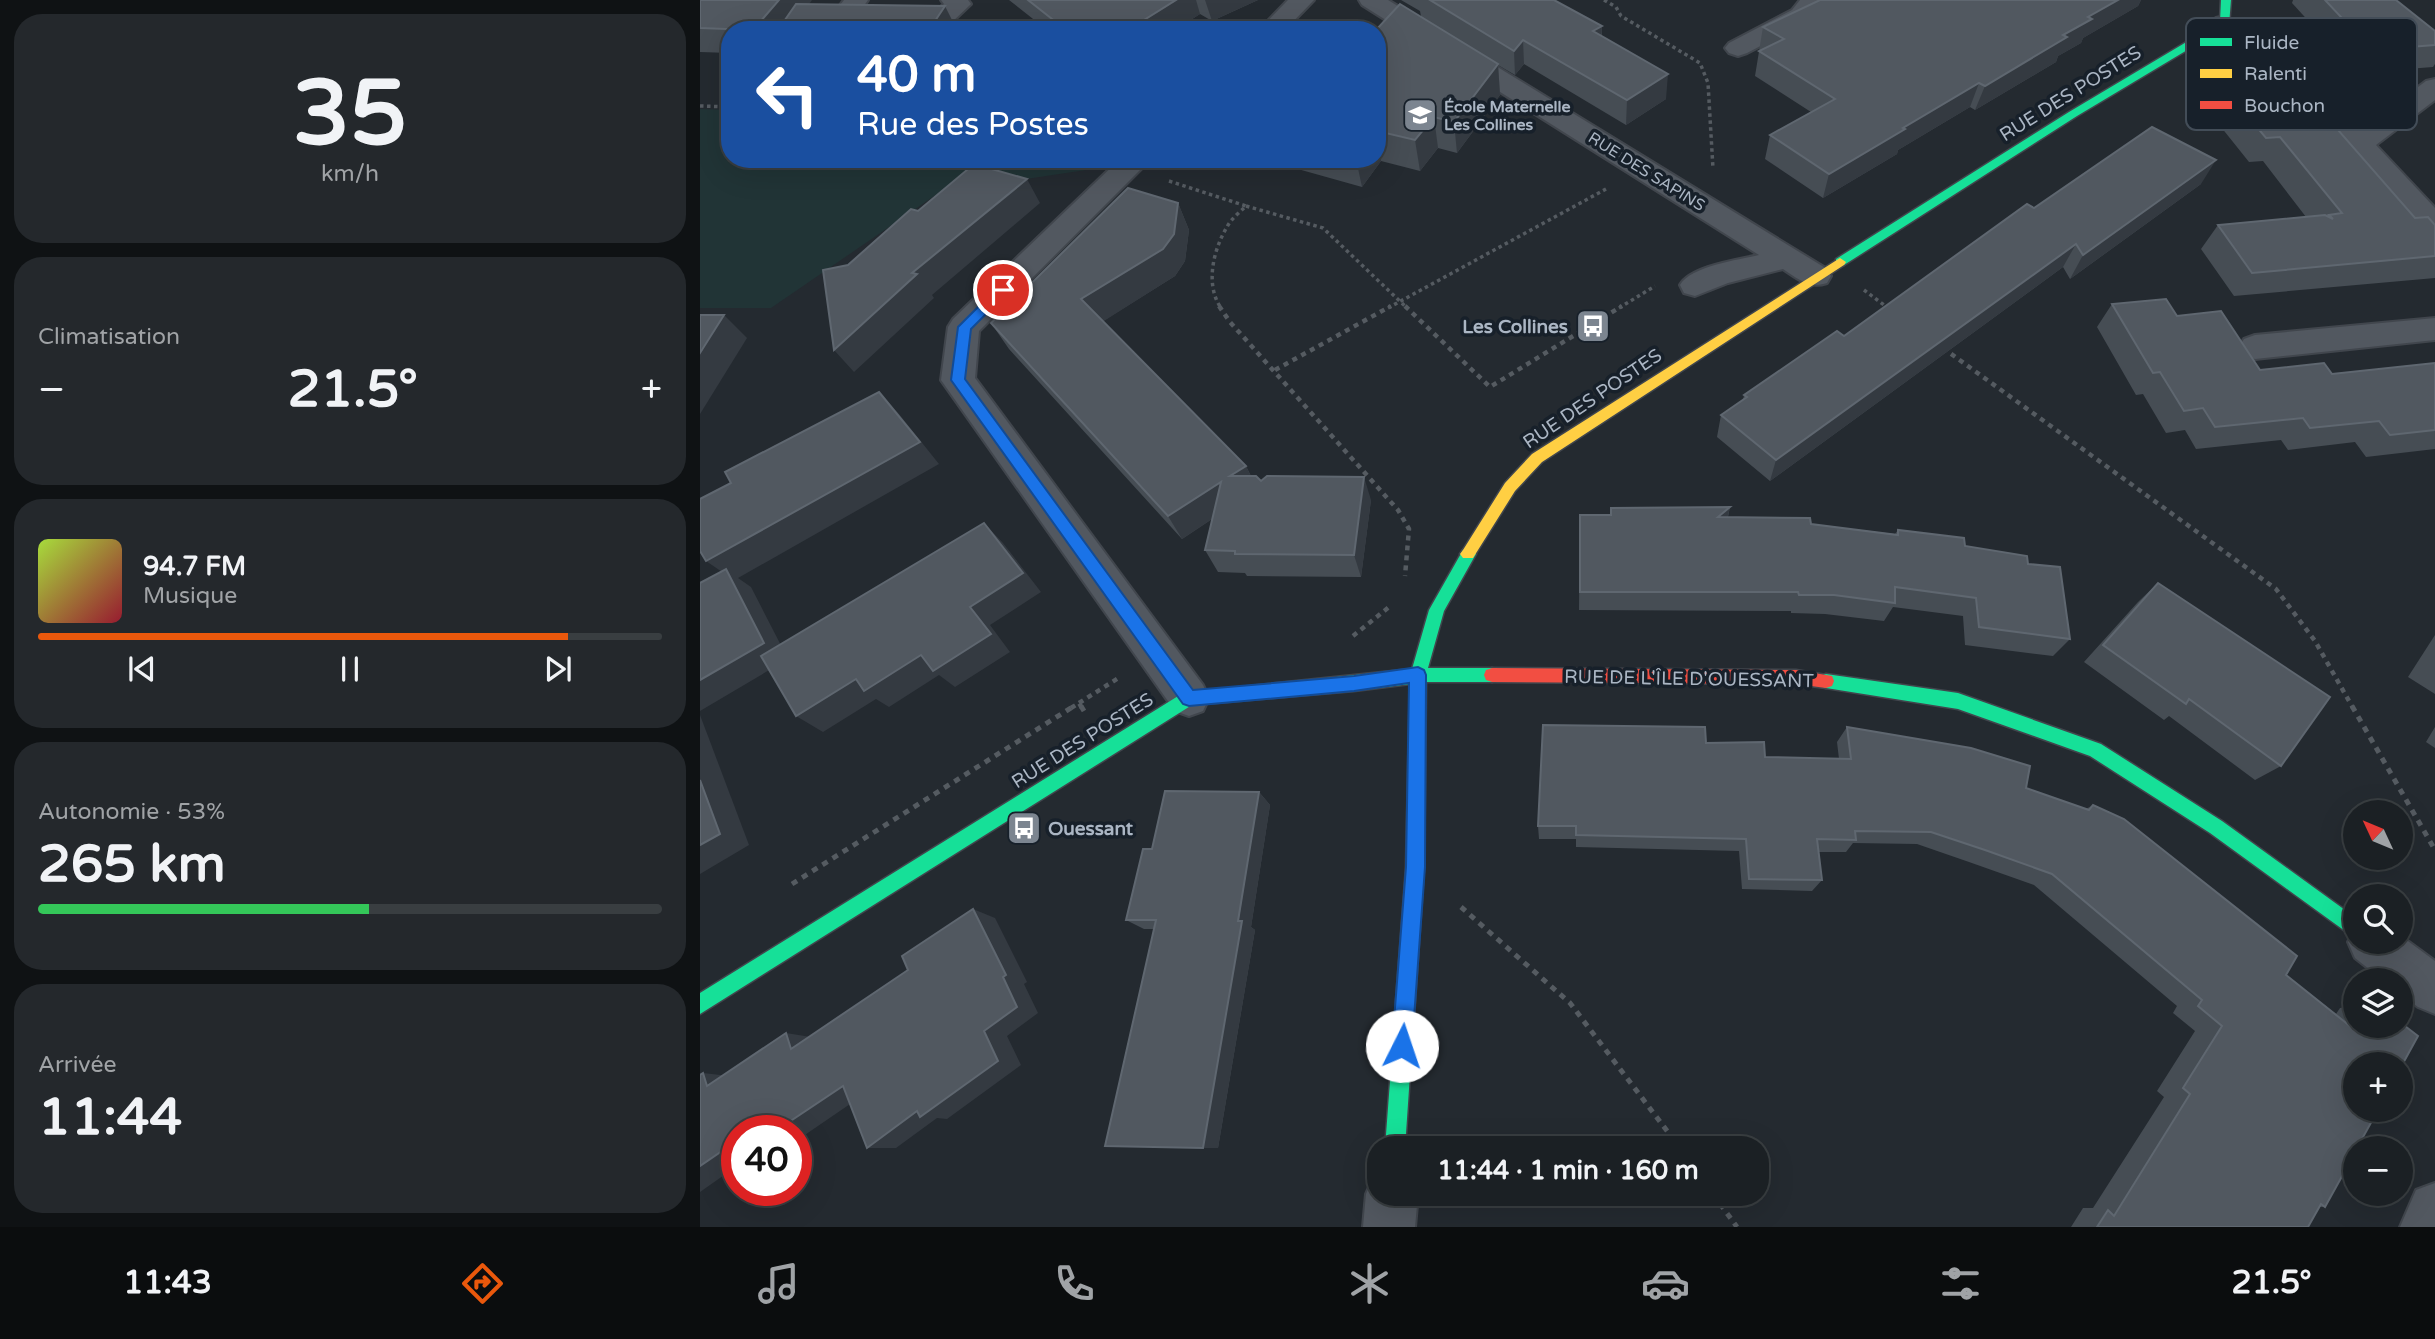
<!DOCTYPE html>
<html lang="fr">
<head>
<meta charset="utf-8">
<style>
  :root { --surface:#1b2024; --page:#24282c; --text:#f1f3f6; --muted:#a0a3a6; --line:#393e41; --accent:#ea580c }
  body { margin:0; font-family:"Varela Round",sans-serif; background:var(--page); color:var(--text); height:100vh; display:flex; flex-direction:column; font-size:26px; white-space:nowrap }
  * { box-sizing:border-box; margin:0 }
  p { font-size:23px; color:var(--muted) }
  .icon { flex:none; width:38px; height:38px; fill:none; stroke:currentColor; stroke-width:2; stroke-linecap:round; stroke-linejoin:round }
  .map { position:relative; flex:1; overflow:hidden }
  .panel { display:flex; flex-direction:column; gap:14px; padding:14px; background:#0f1214; width:700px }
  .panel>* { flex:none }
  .top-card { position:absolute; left:21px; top:21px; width:665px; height:147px; border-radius:28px; box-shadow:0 7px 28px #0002,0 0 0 2px var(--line); background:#1a4fa0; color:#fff; overflow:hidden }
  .needle { width:46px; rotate:314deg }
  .fabs { position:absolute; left:1643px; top:800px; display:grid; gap:14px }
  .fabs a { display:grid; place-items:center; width:70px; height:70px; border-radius:50%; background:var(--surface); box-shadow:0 7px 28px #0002,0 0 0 2px var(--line); font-size:35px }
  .speed { position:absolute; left:21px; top:1115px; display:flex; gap:14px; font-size:35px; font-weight:700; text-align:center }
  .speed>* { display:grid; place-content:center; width:91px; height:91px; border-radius:50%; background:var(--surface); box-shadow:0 7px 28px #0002,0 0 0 2px var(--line); line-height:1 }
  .speed .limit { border:10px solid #d22; background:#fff; color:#111 }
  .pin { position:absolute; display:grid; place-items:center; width:60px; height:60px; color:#fff; margin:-30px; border:4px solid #fff; border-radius:50%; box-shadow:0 2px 7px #0007 }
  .me { position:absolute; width:77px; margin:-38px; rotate:4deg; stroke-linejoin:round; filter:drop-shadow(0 0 5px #0008) }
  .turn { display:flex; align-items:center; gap:24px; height:147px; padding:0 21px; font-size:32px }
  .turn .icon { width:91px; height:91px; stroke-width:2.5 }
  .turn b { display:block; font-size:49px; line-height:60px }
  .big { font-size:52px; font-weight:700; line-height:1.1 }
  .panel .tile { flex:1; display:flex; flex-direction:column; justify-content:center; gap:10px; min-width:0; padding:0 24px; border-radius:28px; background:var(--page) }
  .panel .dial { align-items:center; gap:0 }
  .dial b { font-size:91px; line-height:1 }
  .song { display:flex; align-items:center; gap:21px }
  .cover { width:84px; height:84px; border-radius:10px; background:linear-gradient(135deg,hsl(80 70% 55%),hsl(350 70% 35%)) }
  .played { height:7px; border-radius:4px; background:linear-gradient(90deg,var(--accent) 85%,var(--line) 85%) }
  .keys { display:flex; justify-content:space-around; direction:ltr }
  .heat { display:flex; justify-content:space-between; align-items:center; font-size:38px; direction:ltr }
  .charge { height:10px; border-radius:5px; background:linear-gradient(90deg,#34c759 53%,var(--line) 0) }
  .trip { position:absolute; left:667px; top:1136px; width:402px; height:70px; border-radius:28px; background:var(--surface); box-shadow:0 7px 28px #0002,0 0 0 2px var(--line); font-weight:700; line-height:70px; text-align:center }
  .menu { display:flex; height:112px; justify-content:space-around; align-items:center; background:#0b0d0e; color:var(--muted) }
  .menu .icon { width:49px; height:49px }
  .menu .on { color:var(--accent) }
  .menu b { font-size:32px; color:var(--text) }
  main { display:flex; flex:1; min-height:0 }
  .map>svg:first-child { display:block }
  .green { fill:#213436 }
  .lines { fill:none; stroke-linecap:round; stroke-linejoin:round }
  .street-casing { stroke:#41464d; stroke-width:4 }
  .fast-casing { stroke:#41464d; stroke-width:3 }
  .slow-casing { stroke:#41464d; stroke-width:3 }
  .jam-casing { stroke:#41464d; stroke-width:3 }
  .path-far2 { stroke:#555b61; stroke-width:3.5; stroke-dasharray:3.5 3.5; stroke-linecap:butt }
  .path-far1 { stroke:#555b61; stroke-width:4.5; stroke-dasharray:5 5; stroke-linecap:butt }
  .path { stroke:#555b61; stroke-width:5; stroke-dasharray:6 6; stroke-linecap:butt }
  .street { fill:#525860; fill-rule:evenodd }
  .fast { fill:#16e098; fill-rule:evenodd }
  .slow { fill:#ffcf43; fill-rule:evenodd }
  .jam { fill:#f24e42; fill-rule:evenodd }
  .wall { fill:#464d54 }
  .shaded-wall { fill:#343a41 }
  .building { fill:#515860; stroke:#5f6770; stroke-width:2 }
  .route { fill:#1a73e8; stroke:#114b97; stroke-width:2 }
  .labels { text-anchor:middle; stroke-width:7; stroke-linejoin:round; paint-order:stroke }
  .far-poi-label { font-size:16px; font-weight:bold; fill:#abb6c4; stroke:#17202a; text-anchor:start }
  .far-street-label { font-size:16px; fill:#abb6c4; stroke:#17202a }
  .street-label { font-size:19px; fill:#abb6c4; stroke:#17202a }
  .poi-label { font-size:19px; font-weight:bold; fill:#abb6c4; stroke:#17202a; text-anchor:end }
  .key { fill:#17202a; stroke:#434d58; stroke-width:2 }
  .key-label { font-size:19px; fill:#abb6c4 }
</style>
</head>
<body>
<main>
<section class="panel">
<div class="tile dial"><b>35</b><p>km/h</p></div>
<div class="tile"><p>Climatisation</p>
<div class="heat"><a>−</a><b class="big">21.5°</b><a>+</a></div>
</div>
<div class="tile">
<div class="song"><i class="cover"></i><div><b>94.7 FM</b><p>Musique</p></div></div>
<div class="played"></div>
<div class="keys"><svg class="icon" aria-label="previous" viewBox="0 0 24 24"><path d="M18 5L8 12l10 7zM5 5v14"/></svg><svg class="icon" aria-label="pause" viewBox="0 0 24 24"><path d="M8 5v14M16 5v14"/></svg><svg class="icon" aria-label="next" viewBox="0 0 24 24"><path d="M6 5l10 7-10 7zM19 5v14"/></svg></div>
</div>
<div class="tile"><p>Autonomie · 53%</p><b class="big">265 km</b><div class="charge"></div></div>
<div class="tile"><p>Arrivée</p><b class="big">11:44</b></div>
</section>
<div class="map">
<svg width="1735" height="1227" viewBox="0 0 1735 1227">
  <rect width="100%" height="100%" fill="#242a30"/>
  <!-- green -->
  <path class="green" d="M0,109L30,110V159L398,161L386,170L240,192L71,308H0Z"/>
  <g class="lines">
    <!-- street casing -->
    <g class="street-casing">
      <g id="street">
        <path d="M144,0H168L161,10L236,11L244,4L241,0H268L271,4L251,23L242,25L143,24L134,22L131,17Z"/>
        <path d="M588,0H614L585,30H559Z"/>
        <path d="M659,0H688L1127,269L1131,276L1127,283C1109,289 1098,279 1083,269L1028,283L995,296L984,293L980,285C991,266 1038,260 1059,255L662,5Z"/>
        <path d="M1100,0H1124L1110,20L1047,53L1038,56L1029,53L1025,48L1029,43L1092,10Z"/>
        <path d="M1525,16L1571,39L1661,130L1726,81L1735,79V100L1676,145L1735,208V236L1725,233L1650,150L1553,49L1516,28L1513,23L1516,18Z"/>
        <path d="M420,159H451L279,331L275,378L503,685L509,698L503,711L489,716L475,711L241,380L248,327L253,319Z"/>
        <path d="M1735,318V340L1555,359L1544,355L1539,347L1544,339L1555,335Z"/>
        <path d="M1655,926L1656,942H1701V936L1735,961V1014L1718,1007L1701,994V980H1683L1655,958L1648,942Z"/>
        <path d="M679,1173V1194H718L715,1227H663L666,1194L674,1176Z"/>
        <path d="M1735,1183V1227H1700L1716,1190Z"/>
      </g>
    </g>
    <!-- fast casing -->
    <g class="fast-casing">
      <g id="fast">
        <path d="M1521,0H1531L1529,25L1377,116L1144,265H1136V259L1369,112L1520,22Z"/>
        <path d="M768,548L773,550L776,554L744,611L728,668H792L798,670L800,675L798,680L792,682H726L724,868L705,1148H685L706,868L710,684L654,691L492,705L0,1014V993L483,693L712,669L729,610L763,550Z"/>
        <path d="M1126,674L1258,693L1401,744L1522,821L1656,918V939L1510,833L1390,756L1258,709L1126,688L1120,686L1118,681L1120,676Z"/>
      </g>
    </g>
    <!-- slow casing -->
    <g class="slow-casing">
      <path id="slow" d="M1140,258L1146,262L1144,265L842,462L815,491L773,558H763L760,554L763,550L805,483L832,454Z"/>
    </g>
    <!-- jam casing -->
    <g class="jam-casing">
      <path id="jam" d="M792,668L1096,670L1132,676L1134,681L1132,686L1126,688L1096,684L792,682L786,680L784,675L786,670Z"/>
    </g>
    <!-- path-far2 -->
    <g class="path-far2">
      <path d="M904,0L916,7L921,16L1000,63L1008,83L1013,169"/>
      <path d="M481,23L492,30"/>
      <path d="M0,106L30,107"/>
      <path d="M469,181L546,206C540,212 531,219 527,227C513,250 505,285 521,308"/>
      <path d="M546,206L623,228L707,308"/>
      <path d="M1164,290L1188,308"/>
      <path d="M688,308L906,189"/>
      <path d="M919,308L955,286"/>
    </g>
    <!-- path-far1 -->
    <g class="path-far1">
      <path d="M519,306L530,322L698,510L709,529L705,576"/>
      <path d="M705,306L790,387L922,306"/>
      <path d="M1243,348L1576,589L1615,641L1653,708"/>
      <path d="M575,370L691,306"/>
      <path d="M653,636L689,607"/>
      <path d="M379,703L420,677"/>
      <path d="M371,708L379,703L382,708"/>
    </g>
    <!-- path -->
    <g class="path">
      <path d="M381,706L384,711"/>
      <path d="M1652,706L1735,850"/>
      <path d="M92,884L374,706"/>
      <path d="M761,907L870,1003L980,1148"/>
      <path d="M1013,1194L1037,1227"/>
    </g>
    <!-- street -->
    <use href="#street" class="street"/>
    <!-- fast -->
    <use href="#fast" class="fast"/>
    <!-- slow -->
    <use href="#slow" class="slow"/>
    <!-- jam -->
    <use href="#jam" class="jam"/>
  </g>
  <!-- wall -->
  <g class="wall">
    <path d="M0,0L109,4L30,30V53L0,52Z"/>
    <path d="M309,0H558L512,21L500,14L475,30H347Z"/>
    <path d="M701,0H854L902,26V36L966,99L926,125L824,64L815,75L798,65L800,95L757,153L738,148L720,171L681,161L662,187L587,166L585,159H677V30L721,16L720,11Z"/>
    <path d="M1120,0H1441L1438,6L1383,38L1381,43L1358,56L1356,62L1275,110L1270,107L1198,150L1197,154L1123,198L1065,159L1070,135L1111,112L1055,76L1063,27Z"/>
    <path d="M1593,0H1696L1735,31V64L1733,67L1656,73L1592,3Z"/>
    <path d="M1526,71L1715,218L1735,225V278L1534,296L1501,249L1518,225L1606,217L1563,161L1549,162L1505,107Z"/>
    <path d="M1501,184L1370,279L1363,267L1070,481L1017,437L1021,415L1043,400L1044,395L1144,336L1334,208Z"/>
    <path d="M478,203L489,230L485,261L475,276L403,321L546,466L551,476L561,481L671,500L661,577L547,576L545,573L518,572L505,550L512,519L482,539L309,349L291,323Z"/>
    <path d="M1412,304L1477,316L1560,370L1632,374L1735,363V449L1666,457L1655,442L1588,450L1581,440L1496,449L1485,430L1466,433L1443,394L1436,395L1397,327Z"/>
    <path d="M1030,507L1028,517L1111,524L1195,534L1198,530L1265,546L1328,564L1370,639L1353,656L1265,645L1263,616L1193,607L1184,621L1125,614L1091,613V611L879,610L880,515H910L911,508Z"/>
    <path d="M1458,583L1581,766L1555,780L1469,716L1464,720L1384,662L1438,602Z"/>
    <path d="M1735,635V694L1708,677Z"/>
    <path d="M1147,727L1386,809L1393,805L1586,975L1636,1014L1640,1008L1656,1005V1026H1701L1625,1207H1619L1608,1227H1371L1383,1208H1393L1464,1097L1457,1091L1495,1031L1473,1013L1477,1006L1334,885L1269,862L1217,844L1153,843L1146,852H1119L1122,880L1112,891L1042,889L1039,851L876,847V839H839L838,826L1006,743L1065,757L1139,759L1137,742Z"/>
    <path d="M1735,727V748L1726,742Z"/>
    <path d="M559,792L570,805L551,927L555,930L518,1148L405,1146L454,929H444L426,920L452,849Z"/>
  </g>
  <!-- shaded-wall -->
  <g class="shaded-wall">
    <path d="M79,0H112L91,30H53Z"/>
    <path d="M476,0H496L500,14L475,30H428Z"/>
    <path d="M505,0H558L512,21Z"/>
    <path d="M1418,0H1441L1438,6L1383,38L1381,43L1358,56L1356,62L1275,110L1285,86L1363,35L1388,17Z"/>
    <path d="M245,6L257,30H229Z"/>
    <path d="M902,26L901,50L893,31Z"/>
    <path d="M823,40L824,64L815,75L814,51Z"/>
    <path d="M798,64L800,95L757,153L754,122Z"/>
    <path d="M968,74L966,99L926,125L927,100Z"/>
    <path d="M1279,83L1270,107L1198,150L1197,154L1123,198L1129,174L1203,128Z"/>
    <path d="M734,117L738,148L720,171L715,140Z"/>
    <path d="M677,140L681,161L662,187L656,159H677Z"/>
    <path d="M1516,160L1501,184L1370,279L1383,255Z"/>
    <path d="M327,179L340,203L232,295L234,298L154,372L134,350L212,273Z"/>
    <path d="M478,203L489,230L485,261L475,276L396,326L381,299Z"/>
    <path d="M1376,244L1363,267L1070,481L1076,460Z"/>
    <path d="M24,315L47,338L0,414V353Z"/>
    <path d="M179,392L199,414L239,464L38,578L51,587L88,659L0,711V680L31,578L6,561Z"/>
    <path d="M546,466L557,489L530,476Z"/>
    <path d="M664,477L671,500L661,577L654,555Z"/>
    <path d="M521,482L533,505L482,539L468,516Z"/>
    <path d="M1030,507L1025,527L1018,517Z"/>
    <path d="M284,523L303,543L341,592L290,625L310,652L255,687L239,675L189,707L176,699L123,732L96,716L270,607Z"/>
    <path d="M0,715L49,845L0,874Z"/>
    <path d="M559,792L570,805L551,927L555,930L518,1148H503Z"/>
    <path d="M273,909L295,918L327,982L324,984L338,1013L307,1036L321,1065L247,1119L237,1118L196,1148H167L284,1031L303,977Z"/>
    <path d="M86,1033L117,1038L91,1049Z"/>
    <path d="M3,1073L38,1077L7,1086Z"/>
    <path d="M143,1086L172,1089L96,1141V1130H77Z"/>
    <path d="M25,1149H37V1166L0,1192V1166Z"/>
  </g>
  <!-- building -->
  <g class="building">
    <path d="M0,0H79L53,30L0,28Z"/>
    <path d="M328,0H476L428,30H366Z"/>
    <path d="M730,0H854L902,26L893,31L968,74L927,100L823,40L814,51Z"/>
    <path d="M1120,0H1418L1388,17L1392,19L1363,35L1367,37L1285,86L1279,83L1203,128L1205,129L1129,174L1070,135L1135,99L1059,51L1084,39L1063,27Z"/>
    <path d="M1625,0H1696L1735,31V45L1672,50Z"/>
    <path d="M96,4L245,6L229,30H78Z"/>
    <path d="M700,4L798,64L754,122L734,117L715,140L677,131V30H676Z"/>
    <path d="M1576,66L1592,84L1597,83L1715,218L1728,217L1735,225V256L1552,273L1518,225L1625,215L1633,219L1629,215L1642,213L1580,137L1566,138L1520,83L1536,82L1526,71Z"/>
    <path d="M1452,127L1516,160L1383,255L1376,244L1076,460L1021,415L1047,397L1044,395L1137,331L1144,336L1327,204L1334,208Z"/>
    <path d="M274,164L327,179L212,273L217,274L134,350L123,270L148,265L211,209L218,211Z"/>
    <path d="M428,188L478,203L474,234L463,249L381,299L546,466L530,476H556L561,481L567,476L664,477L654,555L535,554V551L505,550L521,482L468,516L291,323Z"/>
    <path d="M1466,299L1477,316L1521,311L1560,370L1624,363L1632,374L1735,363V430L1690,435L1679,421L1610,428L1603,418L1515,427L1503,408L1484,411L1460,372L1453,373L1412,304Z"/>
    <path d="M0,315H24L0,353Z"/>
    <path d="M179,392L220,442L6,561L0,551V499L31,483L25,472Z"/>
    <path d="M1030,507L1018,517L1110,518L1111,524L1198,535V530L1264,538L1265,546L1327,556L1328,564L1360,567L1370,639L1279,627L1276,598L1195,587V603L1134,595H1099L1098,592H880V515H911V508Z"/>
    <path d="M284,523L323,573L270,607L291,634L233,671L221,655L164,691L156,679L96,716L61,656Z"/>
    <path d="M26,569L64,643L0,680V583Z"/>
    <path d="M1458,583L1630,697L1581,766L1489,699L1486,704L1403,645Z"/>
    <path d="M843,725L1005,727L1006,743L1064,742L1065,757L1151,759L1147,727L1271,748L1330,766L1326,788L1389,810L1393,805L1424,819L1597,956L1586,975L1655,1030L1658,1026H1701V1023L1718,1036L1701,1067V1064H1656V1110H1678L1657,1148H1656V1151L1625,1207L1621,1204L1608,1227H1397L1408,1210L1414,1216L1490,1094L1483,1088L1522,1026L1498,1006L1502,1000L1352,874L1285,850L1231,832L1155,831L1156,840L1117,839L1122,880L1049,879L1046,839L876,835V826H838Z"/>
    <path d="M0,780L20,834L0,845Z"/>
    <path d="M465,791L559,792L538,921H542L503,1148L405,1146L456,920H426L443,849H452Z"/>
    <path d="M273,909L306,975L303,977L317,1007L284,1031L298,1061L220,1117L217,1111L167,1148L143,1086L77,1130H37V1158L30,1162L25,1149L0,1166V1075L3,1073L7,1086L86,1033L91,1049L208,970L202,956Z"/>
  </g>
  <!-- route -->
  <path class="route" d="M303,286L307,287V293L271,329L265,379L493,690L654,676L718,667L724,670L726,675L725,867L712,1046L709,1053L702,1056L695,1053L692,1046L706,867L709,683L654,691L489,706L483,704L251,380L258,327L298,287Z"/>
  <!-- icons -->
  <defs>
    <g id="school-square" transform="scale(1.75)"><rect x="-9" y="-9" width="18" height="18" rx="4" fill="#7c8590" stroke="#17202a"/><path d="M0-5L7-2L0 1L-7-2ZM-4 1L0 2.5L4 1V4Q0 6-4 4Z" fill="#fff"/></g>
    <g id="bus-square" transform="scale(1.75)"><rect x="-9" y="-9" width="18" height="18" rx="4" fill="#7c8590" stroke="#17202a"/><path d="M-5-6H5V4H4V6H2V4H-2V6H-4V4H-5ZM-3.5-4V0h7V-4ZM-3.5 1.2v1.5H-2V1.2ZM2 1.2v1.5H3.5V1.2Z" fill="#fff"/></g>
  </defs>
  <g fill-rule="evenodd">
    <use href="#school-square" x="720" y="115"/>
    <use href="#bus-square" x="893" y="326"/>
    <use href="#bus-square" x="324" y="828"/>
  </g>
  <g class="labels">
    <!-- far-poi labels -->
    <g class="far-poi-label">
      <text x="744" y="112">École Maternelle<tspan x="744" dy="18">Les Collines</tspan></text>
    </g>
    <!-- far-street labels -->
    <g class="far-street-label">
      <text transform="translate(947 171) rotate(32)" y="6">RUE DES SAPINS</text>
    </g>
    <!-- street labels -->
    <g class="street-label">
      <text transform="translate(1370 93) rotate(-32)" y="7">RUE DES POSTES</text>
      <text transform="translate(892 398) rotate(-34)" y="7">RUE DES POSTES</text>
      <text transform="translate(989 678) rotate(1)" y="7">RUE DE L'ÎLE D'OUESSANT</text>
      <text transform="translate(382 740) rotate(-32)" y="7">RUE DES POSTES</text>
    </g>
    <!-- poi labels -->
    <g class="poi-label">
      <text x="868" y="333">Les Collines</text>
      <text x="348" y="835" text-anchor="start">Ouessant</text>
    </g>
  </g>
  <!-- legend -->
  <rect x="1486" y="18" width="231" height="112" rx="10" class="key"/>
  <rect x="1500" y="38" width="32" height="8" fill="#16e098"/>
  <rect x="1500" y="69" width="32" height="9" fill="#ffcf43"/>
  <rect x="1500" y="101" width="32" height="8" fill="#f24e42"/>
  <g class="key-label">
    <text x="1544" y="49">Fluide</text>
    <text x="1544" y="80">Ralenti</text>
    <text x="1544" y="112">Bouchon</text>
  </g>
</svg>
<div class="fabs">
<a><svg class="needle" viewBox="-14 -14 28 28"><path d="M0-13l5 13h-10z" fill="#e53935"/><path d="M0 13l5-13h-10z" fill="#a0a3a6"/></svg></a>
<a><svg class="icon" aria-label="search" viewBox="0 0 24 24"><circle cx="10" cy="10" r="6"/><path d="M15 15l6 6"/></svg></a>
<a><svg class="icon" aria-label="layers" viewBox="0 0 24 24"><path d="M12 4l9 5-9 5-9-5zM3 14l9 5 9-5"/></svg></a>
<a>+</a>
<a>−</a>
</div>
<div class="speed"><div class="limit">40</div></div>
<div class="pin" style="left:303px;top:290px;background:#d93025"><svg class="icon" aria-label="arrive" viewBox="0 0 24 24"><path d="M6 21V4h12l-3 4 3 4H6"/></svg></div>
<svg class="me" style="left:702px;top:1046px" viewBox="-20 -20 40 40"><circle r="19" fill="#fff"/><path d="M0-13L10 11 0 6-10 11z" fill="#1a73e8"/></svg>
<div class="trip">11:44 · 1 min · 160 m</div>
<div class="top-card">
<div class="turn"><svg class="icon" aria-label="left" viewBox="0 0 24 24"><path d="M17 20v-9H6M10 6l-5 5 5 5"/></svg><div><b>40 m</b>Rue des Postes</div></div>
</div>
</div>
</main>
<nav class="menu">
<b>11:43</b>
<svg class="icon on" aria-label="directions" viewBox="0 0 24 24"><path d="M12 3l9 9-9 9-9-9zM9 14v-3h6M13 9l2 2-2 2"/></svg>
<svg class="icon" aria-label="music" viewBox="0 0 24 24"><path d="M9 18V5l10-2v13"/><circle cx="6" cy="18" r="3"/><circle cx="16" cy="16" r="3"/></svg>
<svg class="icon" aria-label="phone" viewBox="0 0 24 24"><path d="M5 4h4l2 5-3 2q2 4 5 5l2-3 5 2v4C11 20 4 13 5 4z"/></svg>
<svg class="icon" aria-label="climate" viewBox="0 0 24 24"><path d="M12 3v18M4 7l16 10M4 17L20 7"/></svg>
<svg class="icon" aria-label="car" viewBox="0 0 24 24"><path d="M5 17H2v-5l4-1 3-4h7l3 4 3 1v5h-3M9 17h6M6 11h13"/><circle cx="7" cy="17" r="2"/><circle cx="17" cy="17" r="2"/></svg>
<svg class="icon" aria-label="filters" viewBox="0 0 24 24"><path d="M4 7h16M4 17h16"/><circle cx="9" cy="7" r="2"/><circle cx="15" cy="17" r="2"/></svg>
<b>21.5°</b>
</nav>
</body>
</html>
